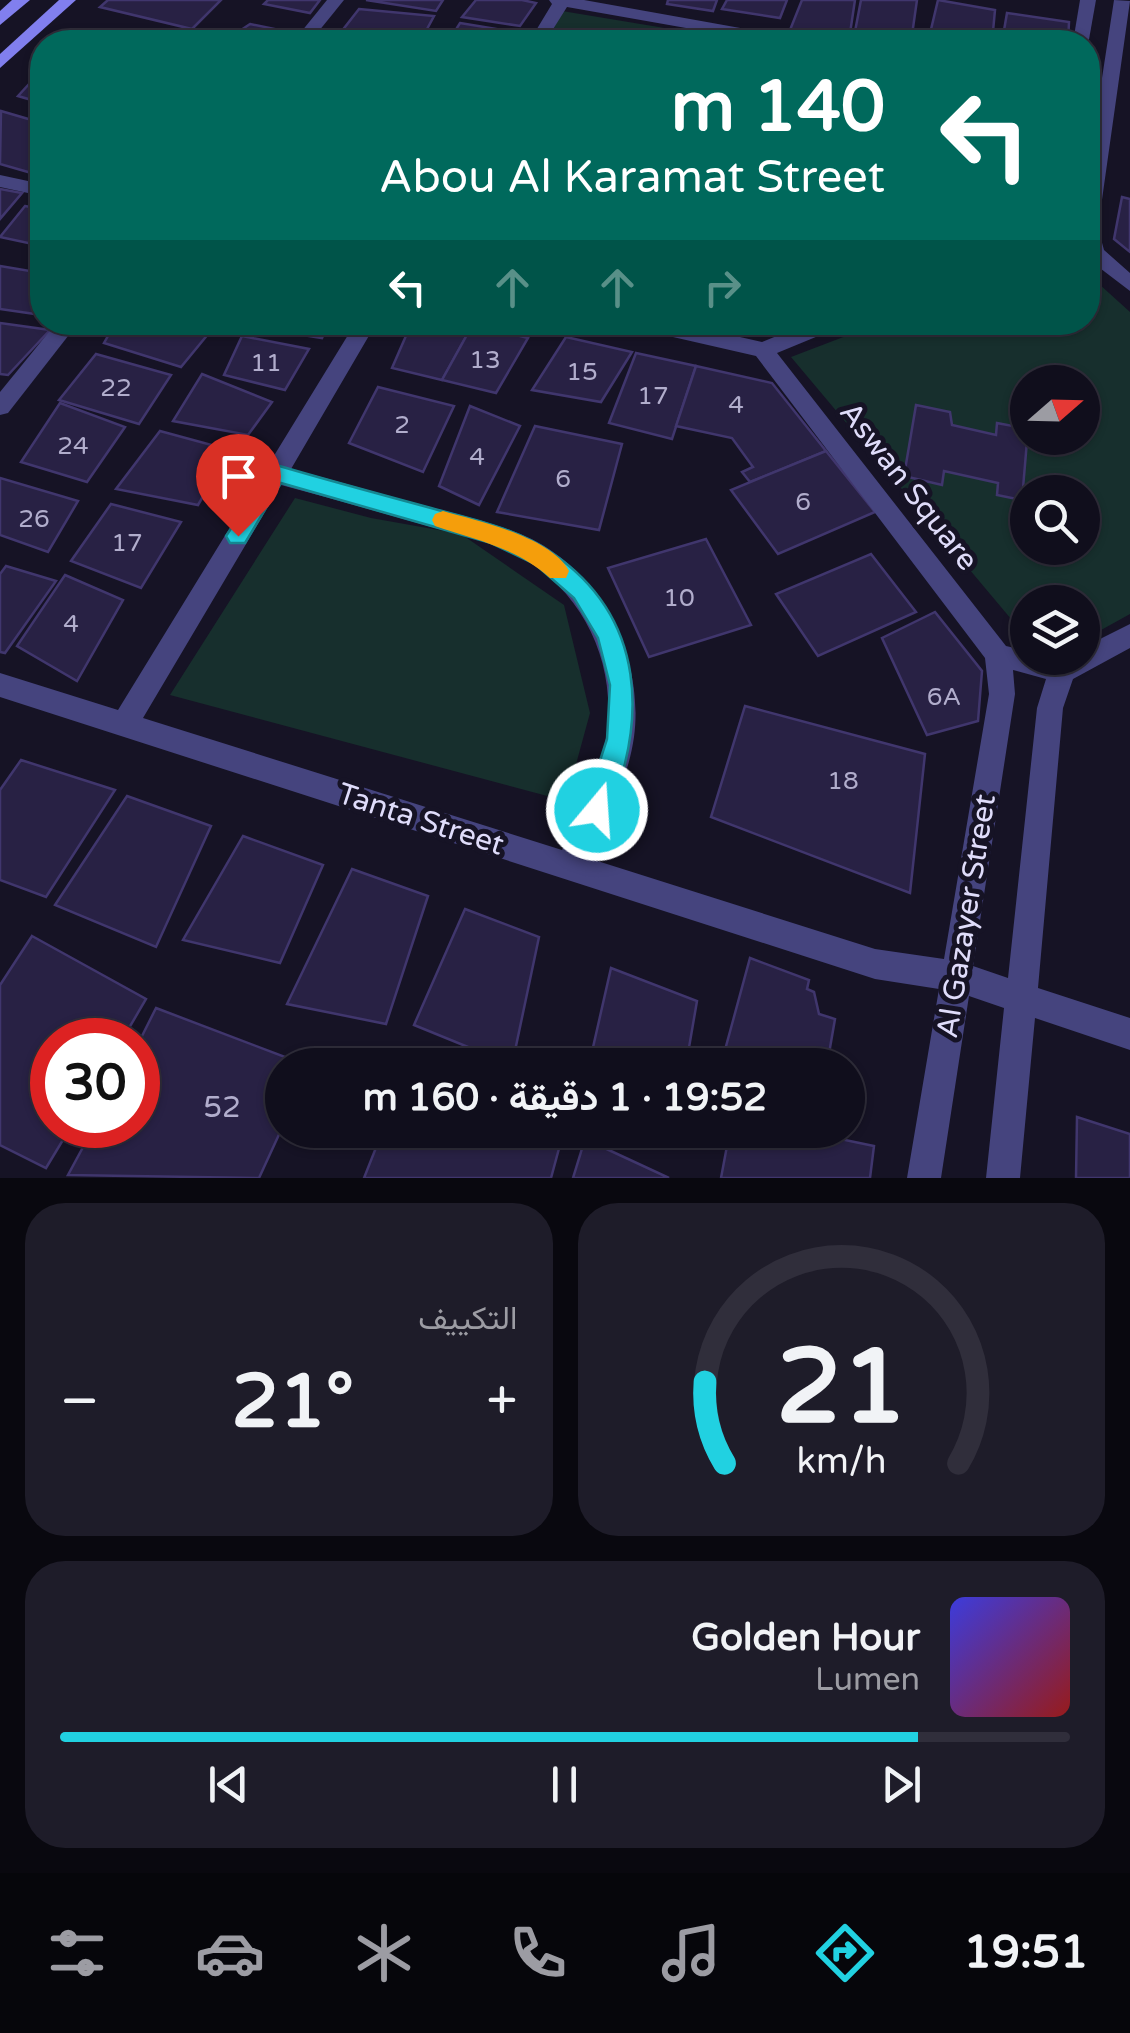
<!DOCTYPE html>
<html lang="ar">
<head>
<meta charset="utf-8">
<style>
  :root { --surface:#100e1c; --page:#1e1c29; --text:#f1f3f6; --muted:#9c9ca3; --line:#302e3b; --accent:#21d1e1 }
  body { margin:0; font-family:"Varela Round",Vazirmatn,sans-serif; background:var(--page); color:var(--text); direction:rtl; height:100vh; display:flex; flex-direction:column; font-size:38px; white-space:nowrap }
  * { box-sizing:border-box; margin:0 }
  p { font-size:32px; color:var(--muted) }
  .icon { flex:none; width:55px; height:55px; fill:none; stroke:currentColor; stroke-width:2; stroke-linecap:round; stroke-linejoin:round }
  .map { position:relative; height:1178px; overflow:hidden; direction:ltr }
  .panel { display:flex; flex-direction:column; gap:25px; padding:25px; background:#09080f; flex:1 }
  .panel>* { flex:none }
  .guide { position:absolute; left:30px; top:30px; width:1070px; height:305px; border-radius:40px; box-shadow:0 2px 8px #0004,0 0 0 2px var(--line); direction:rtl; background:#00695c; color:#fff; overflow:hidden }
  .needle { width:65px; rotate:70deg }
  .tools { position:absolute; left:1010px; top:365px; display:grid; gap:20px }
  .tools a { display:grid; place-items:center; width:90px; height:90px; border-radius:50%; background:var(--surface); box-shadow:0 2px 8px #0004,0 0 0 2px var(--line); font-size:50px }
  .speed { position:absolute; left:30px; top:1018px; display:flex; gap:20px; font-size:50px; font-weight:700; text-align:center }
  .speed>* { display:grid; place-content:center; width:130px; height:130px; border-radius:50%; background:var(--surface); box-shadow:0 2px 8px #0004,0 0 0 2px var(--line); line-height:1 }
  .speed .limit { border:15px solid #d22; background:#fff; color:#111 }
  .pin { position:absolute; display:grid; place-items:center; width:85px; height:85px; color:#fff; margin:-102px -42px; border-radius:50% 50% 50% 0; rotate:-45deg; box-shadow:0 0 10px #0007 }
  .pin .icon { rotate:45deg }
  .me { position:absolute; width:110px; margin:-55px; rotate:18deg; stroke-linejoin:round; filter:drop-shadow(0 0 8px #0008) }
  .turn { display:flex; align-items:center; gap:35px; height:210px; padding:0 50px; font-size:45px }
  .turn .icon { width:130px; height:130px; stroke-width:2.5 }
  .turn b { display:block; font-size:70px; line-height:85px }
  .lanes { display:flex; align-items:center; height:95px; padding:0 50px; background:#0003; justify-content:center; gap:50px; direction:ltr }
  .lanes .off { opacity:.35 }
  .big { font-size:75px; font-weight:700; line-height:1.1 }
  .panel .widget { flex:1; display:flex; flex-direction:column; justify-content:center; gap:15px; min-width:0; padding:0 35px; border-radius:40px; background:var(--page) }
  .panel .dial { align-items:center; gap:0 }
  .dial svg { height:260px; overflow:visible; fill:none; stroke:var(--line); stroke-width:7; stroke-linecap:round; text-anchor:middle }
  .dial text { fill:var(--text); stroke:none }
  .song { display:flex; align-items:center; gap:30px }
  .cover { width:120px; height:120px; border-radius:15px; background:linear-gradient(135deg,hsl(240 70% 55%),hsl(0 70% 35%)) }
  .played { height:10px; border-radius:5px; background:linear-gradient(90deg,var(--accent) 85%,var(--line) 85%) }
  .keys { display:flex; justify-content:space-around; direction:ltr }
  .heat { display:flex; justify-content:space-between; align-items:center; font-size:55px; direction:ltr }
  .panel .tiles { flex:1; display:grid; gap:25px; grid-template-columns:1fr 1fr }
  .widget:last-child { grid-column:span 2 }
  .trip { position:absolute; left:265px; top:1048px; width:600px; height:100px; border-radius:50px; background:var(--surface); box-shadow:0 2px 8px #0004,0 0 0 2px var(--line); font-weight:700; line-height:100px; text-align:center; direction:rtl }
  .tabs { display:flex; height:160px; justify-content:space-around; align-items:center; background:#06060b; color:var(--muted) }
  .tabs .icon { width:70px; height:70px }
  .tabs .on { color:var(--accent) }
  .tabs b { font-size:45px; color:var(--text) }
  .map>svg:first-child { display:block }
  .green { fill:#172f2d; fill-rule:evenodd }
  .building { fill:#282144; stroke:#40366d; stroke-width:2.5 }
  .lines { fill:none; stroke-linecap:round; stroke-linejoin:round }
  .minor { fill:#45447e; fill-rule:evenodd }
  .secondary { fill:#817fee; fill-rule:evenodd }
  .route { fill:#21d1e1; stroke:#158892; stroke-width:2.5 }
  .slow { fill:#f59e0b }
  .labels { text-anchor:middle; stroke-width:10; stroke-linejoin:round; paint-order:stroke }
  .number-label { font-size:25px; fill:#b1adcc }
  .street-label { font-size:30px; fill:#dfdcfa; stroke:#161325 }
  .near-number-label { font-size:30px; fill:#b1adcc }
</style>
</head>
<body>
<div class="map">
<svg width="1130" height="1178" viewBox="0 0 1130 1178">
  <rect width="100%" height="100%" fill="#161325"/>
  <!-- green -->
  <g class="green">
    <path d="M562,11L749,42H547Z"/>
    <path d="M1088,274L1130,312V614L1083,640L1082,602H1028L1027,638L791,357L880,323L1088,322ZM1028,382H1082V438H1028ZM1028,492H1082V548H1028Z"/>
    <path d="M295,498L371,518L461,534L564,605L590,713L566,801L170,695Z"/>
  </g>
  <!-- building -->
  <g class="building">
    <path d="M108,0H221L192,29L100,7Z"/>
    <path d="M268,0H320L310,13L264,4Z"/>
    <path d="M366,0H443L436,11Z"/>
    <path d="M476,0H522L536,3L520,26L462,17Z"/>
    <path d="M668,0H717L713,11L667,4Z"/>
    <path d="M727,0H787L780,18L722,9Z"/>
    <path d="M802,0H855L849,40L790,30Z"/>
    <path d="M861,0H917L911,42H853Z"/>
    <path d="M938,0L995,10L992,42H928Z"/>
    <path d="M359,9L434,16L420,42H370L338,36Z"/>
    <path d="M1007,13L1069,22L1068,42H1002Z"/>
    <path d="M460,23L514,32L507,42H448Z"/>
    <path d="M250,24L294,33L285,42H223Z"/>
    <path d="M42,70V103L18,96Z"/>
    <path d="M1,111L42,123V167L35,174L0,164Z"/>
    <path d="M0,189L22,193L0,219Z"/>
    <path d="M1122,197L1130,199V252L1114,239Z"/>
    <path d="M25,206L42,209V246L0,237Z"/>
    <path d="M0,266L42,273V315L0,309Z"/>
    <path d="M116,322H218L181,367L104,343Z"/>
    <path d="M254,322H329L322,338L252,327Z"/>
    <path d="M412,322L473,324L442,380L392,368Z"/>
    <path d="M0,323L50,330L8,375L0,374Z"/>
    <path d="M473,324L528,338L496,393L442,380Z"/>
    <path d="M242,336L309,349L285,390L224,375Z"/>
    <path d="M566,337L632,352L601,402L532,390Z"/>
    <path d="M636,353L696,366L672,439L609,423Z"/>
    <path d="M96,354L171,375L139,424L59,400Z"/>
    <path d="M696,366L772,383L826,451L750,482L742,472L753,467L732,438L676,426Z"/>
    <path d="M202,374L272,402L248,435L173,421Z"/>
    <path d="M378,387L454,406L423,472L349,443Z"/>
    <path d="M60,403L125,427L87,482L21,462Z"/>
    <path d="M916,405L950,412L952,425L996,435L997,423L1028,429L1022,500L997,495L998,483L944,471L942,485L904,476Z"/>
    <path d="M470,406L520,426L479,505L439,486Z"/>
    <path d="M535,426L622,444L599,530L497,512Z"/>
    <path d="M160,431L230,450L198,505L116,489Z"/>
    <path d="M826,451L875,512L778,554L731,490Z"/>
    <path d="M0,478L78,501L48,552L0,535Z"/>
    <path d="M111,504L181,522L141,588L71,561Z"/>
    <path d="M706,539L751,625L649,657L608,568Z"/>
    <path d="M871,554L916,612L818,656L776,594Z"/>
    <path d="M6,566L56,581L5,653L0,652V574Z"/>
    <path d="M65,575L123,600L77,681L17,646Z"/>
    <path d="M935,612L982,671L978,721L927,735L882,638Z"/>
    <path d="M745,706L925,754L910,893L711,817Z"/>
    <path d="M21,760L115,790L46,897L0,880V790Z"/>
    <path d="M127,796L211,826L156,947L55,905Z"/>
    <path d="M243,836L323,865L280,963L183,940Z"/>
    <path d="M352,869L428,896L386,1024L287,1004Z"/>
    <path d="M465,909L539,937L512,1065L414,1025Z"/>
    <path d="M32,936L146,999L122,1040H52V1125H72L46,1168L0,1145V985Z"/>
    <path d="M750,958L809,980L807,989L814,992L819,1014L835,1019L827,1065H762L725,1050Z"/>
    <path d="M611,968L697,1001L686,1065H589Z"/>
    <path d="M156,1008L306,1065H282V1128L259,1178L68,1175L95,1125H138V1044Z"/>
    <path d="M1077,1117L1130,1134V1178H1076Z"/>
    <path d="M383,1130H564L551,1178H364Z"/>
    <path d="M730,1130H797L874,1146L870,1178H721Z"/>
    <path d="M585,1139L669,1178H573Z"/>
  </g>
  <g class="lines">
    <!-- minor -->
    <g class="minor">
      <path d="M327,0H344L310,42H293Z"/>
      <path d="M549,0H584L790,37L798,42H765L567,7L545,42H529L552,4Z"/>
      <path d="M1080,0H1096L1088,45L1073,42Z"/>
      <path d="M1114,0L1130,1L1098,228L1104,250L1130,273V291L1088,259V169Z"/>
      <path d="M0,175L42,184V196L0,187Z"/>
      <path d="M57,322H79L8,413L0,415V392Z"/>
      <path d="M356,322H377L291,469C337,481 384,495 430,507C467,517 505,525 539,543C606,581 644,662 634,737C628,780 607,820 588,858L875,949L944,959L989,694L985,658L756,356L638,329L628,322H674L762,342L811,322H843L840,327L777,353L1006,646L1028,651V658H1082V648L1130,624V648L1073,679L1063,708L1038,988L1130,1018V1050L1035,1018L1020,1178H986L1004,1008L969,996L941,1178H907L939,989L875,979L0,697V673L118,710ZM281,485C330,498 379,512 428,526C459,535 492,541 521,557C590,596 622,677 603,752C595,787 578,819 562,850L143,718ZM1013,670L1046,679L1037,708L1008,978L973,966L1015,694Z"/>
    </g>
    <!-- secondary -->
    <g class="secondary">
      <path d="M12,0H30L0,25V11Z"/>
      <path d="M59,0H76L0,68V54Z"/>
    </g>
  </g>
  <!-- route -->
  <path class="route" d="M276,465C327,480 379,494 431,508C471,519 517,528 552,553C647,618 648,722 606,819L597,823L588,819L584,810L607,739L610,685L598,638L574,598L535,564L491,543L281,483L245,543H230L226,536L230,530L268,468Z"/>
  <!-- slow -->
  <path class="slow" d="M443,511C478,521 551,537 569,571L566,578H550C517,548 476,540 435,526L432,520L435,514Z"/>
  <g class="labels">
    <!-- number labels -->
    <g class="number-label">
      <text x="485" y="368">13</text>
      <text x="266" y="371">11</text>
      <text x="582" y="380">15</text>
      <text x="116" y="396">22</text>
      <text x="653" y="404">17</text>
      <text x="736" y="413">4</text>
      <text x="402" y="433">2</text>
      <text x="73" y="454">24</text>
      <text x="477" y="465">4</text>
      <text x="563" y="487">6</text>
      <text x="803" y="510">6</text>
      <text x="34" y="527">26</text>
      <text x="127" y="551">17</text>
      <text x="679" y="606">10</text>
      <text x="71" y="632">4</text>
      <text x="944" y="705">6A</text>
      <text x="843" y="789">18</text>
    </g>
    <!-- street labels -->
    <g class="street-label">
      <text transform="translate(909 486) rotate(52)" y="10">Aswan Square</text>
      <text transform="translate(421 819) rotate(18)" y="10">Tanta Street</text>
      <text transform="translate(966 916) rotate(-81)" y="10">Al Gazayer Street</text>
    </g>
    <!-- near-number labels -->
    <g class="near-number-label">
      <text x="222" y="1117">52</text>
    </g>
  </g>
</svg>
<div class="tools">
<a><svg class="needle" viewBox="-14 -14 28 28"><path d="M0-13l5 13h-10z" fill="#e53935"/><path d="M0 13l5-13h-10z" fill="#9c9ca3"/></svg></a>
<a><svg class="icon" aria-label="search" viewBox="0 0 24 24"><circle cx="10" cy="10" r="6"/><path d="M15 15l6 6"/></svg></a>
<a><svg class="icon" aria-label="layers" viewBox="0 0 24 24"><path d="M12 4l9 5-9 5-9-5zM3 14l9 5 9-5"/></svg></a>
</div>
<div class="speed"><div class="limit">30</div></div>
<div class="pin" style="left:238px;top:536px;background:#d93025"><svg class="icon" aria-label="arrive" viewBox="0 0 24 24"><path d="M6 21V4h12l-3 4 3 4H6"/></svg></div>
<svg class="me" style="left:597px;top:810px" viewBox="-20 -20 40 40"><circle r="17" fill="#21d1e1" stroke="#fff" stroke-width="3"/><path d="M0-11L8 9 0 5-8 9z" fill="#fff"/></svg>
<div class="trip">19:52 · 1 دقيقة · 160 m</div>
<div class="guide">
<div class="turn"><svg class="icon" aria-label="left" viewBox="0 0 24 24"><path d="M17 20v-9H6M10 6l-5 5 5 5"/></svg><div><b>140 m</b>Abou Al Karamat Street</div></div>
<div class="lanes"><svg class="icon" aria-label="left" viewBox="0 0 24 24"><path d="M17 20v-9H6M10 6l-5 5 5 5"/></svg><svg class="icon off" aria-label="ahead" viewBox="0 0 24 24"><path d="M12 20V5M6 11l6-6 6 6"/></svg><svg class="icon off" aria-label="ahead" viewBox="0 0 24 24"><path d="M12 20V5M6 11l6-6 6 6"/></svg><svg class="icon off" aria-label="right" viewBox="0 0 24 24"><path d="M7 20v-9h11M14 6l5 5-5 5"/></svg></div>
</div>
</div>
<section class="panel">
<div class="tiles">
<div class="widget dial"><svg viewBox="0 0 100 80">
<path d="M14 69A42 42 0 1 1 86 69"/>
<path d="M14 69A42 42 0 0 1 8 44" stroke="#21d1e1"/>
<text x="50" y="56" font-size="32" font-weight="700">21</text>
<text x="50" y="72" font-size="11">km/h</text>
</svg></div>
<div class="widget"><p>التكييف</p>
<div class="heat"><a>−</a><b class="big">21°</b><a>+</a></div>
</div>
<div class="widget">
<div class="song"><i class="cover"></i><div><b>Golden Hour</b><p>Lumen</p></div></div>
<div class="played"></div>
<div class="keys"><svg class="icon" aria-label="previous" viewBox="0 0 24 24"><path d="M18 5L8 12l10 7zM5 5v14"/></svg><svg class="icon" aria-label="pause" viewBox="0 0 24 24"><path d="M8 5v14M16 5v14"/></svg><svg class="icon" aria-label="next" viewBox="0 0 24 24"><path d="M6 5l10 7-10 7zM19 5v14"/></svg></div>
</div>
</div>
</section>
<nav class="tabs">
<b>19:51</b>
<svg class="icon on" aria-label="directions" viewBox="0 0 24 24"><path d="M12 3l9 9-9 9-9-9zM9 14v-3h6M13 9l2 2-2 2"/></svg>
<svg class="icon" aria-label="music" viewBox="0 0 24 24"><path d="M9 18V5l10-2v13"/><circle cx="6" cy="18" r="3"/><circle cx="16" cy="16" r="3"/></svg>
<svg class="icon" aria-label="phone" viewBox="0 0 24 24"><path d="M5 4h4l2 5-3 2q2 4 5 5l2-3 5 2v4C11 20 4 13 5 4z"/></svg>
<svg class="icon" aria-label="climate" viewBox="0 0 24 24"><path d="M12 3v18M4 7l16 10M4 17L20 7"/></svg>
<svg class="icon" aria-label="car" viewBox="0 0 24 24"><path d="M5 17H2v-5l4-1 3-4h7l3 4 3 1v5h-3M9 17h6M6 11h13"/><circle cx="7" cy="17" r="2"/><circle cx="17" cy="17" r="2"/></svg>
<svg class="icon" aria-label="filters" viewBox="0 0 24 24"><path d="M4 7h16M4 17h16"/><circle cx="9" cy="7" r="2"/><circle cx="15" cy="17" r="2"/></svg>
</nav>
</body>
</html>
